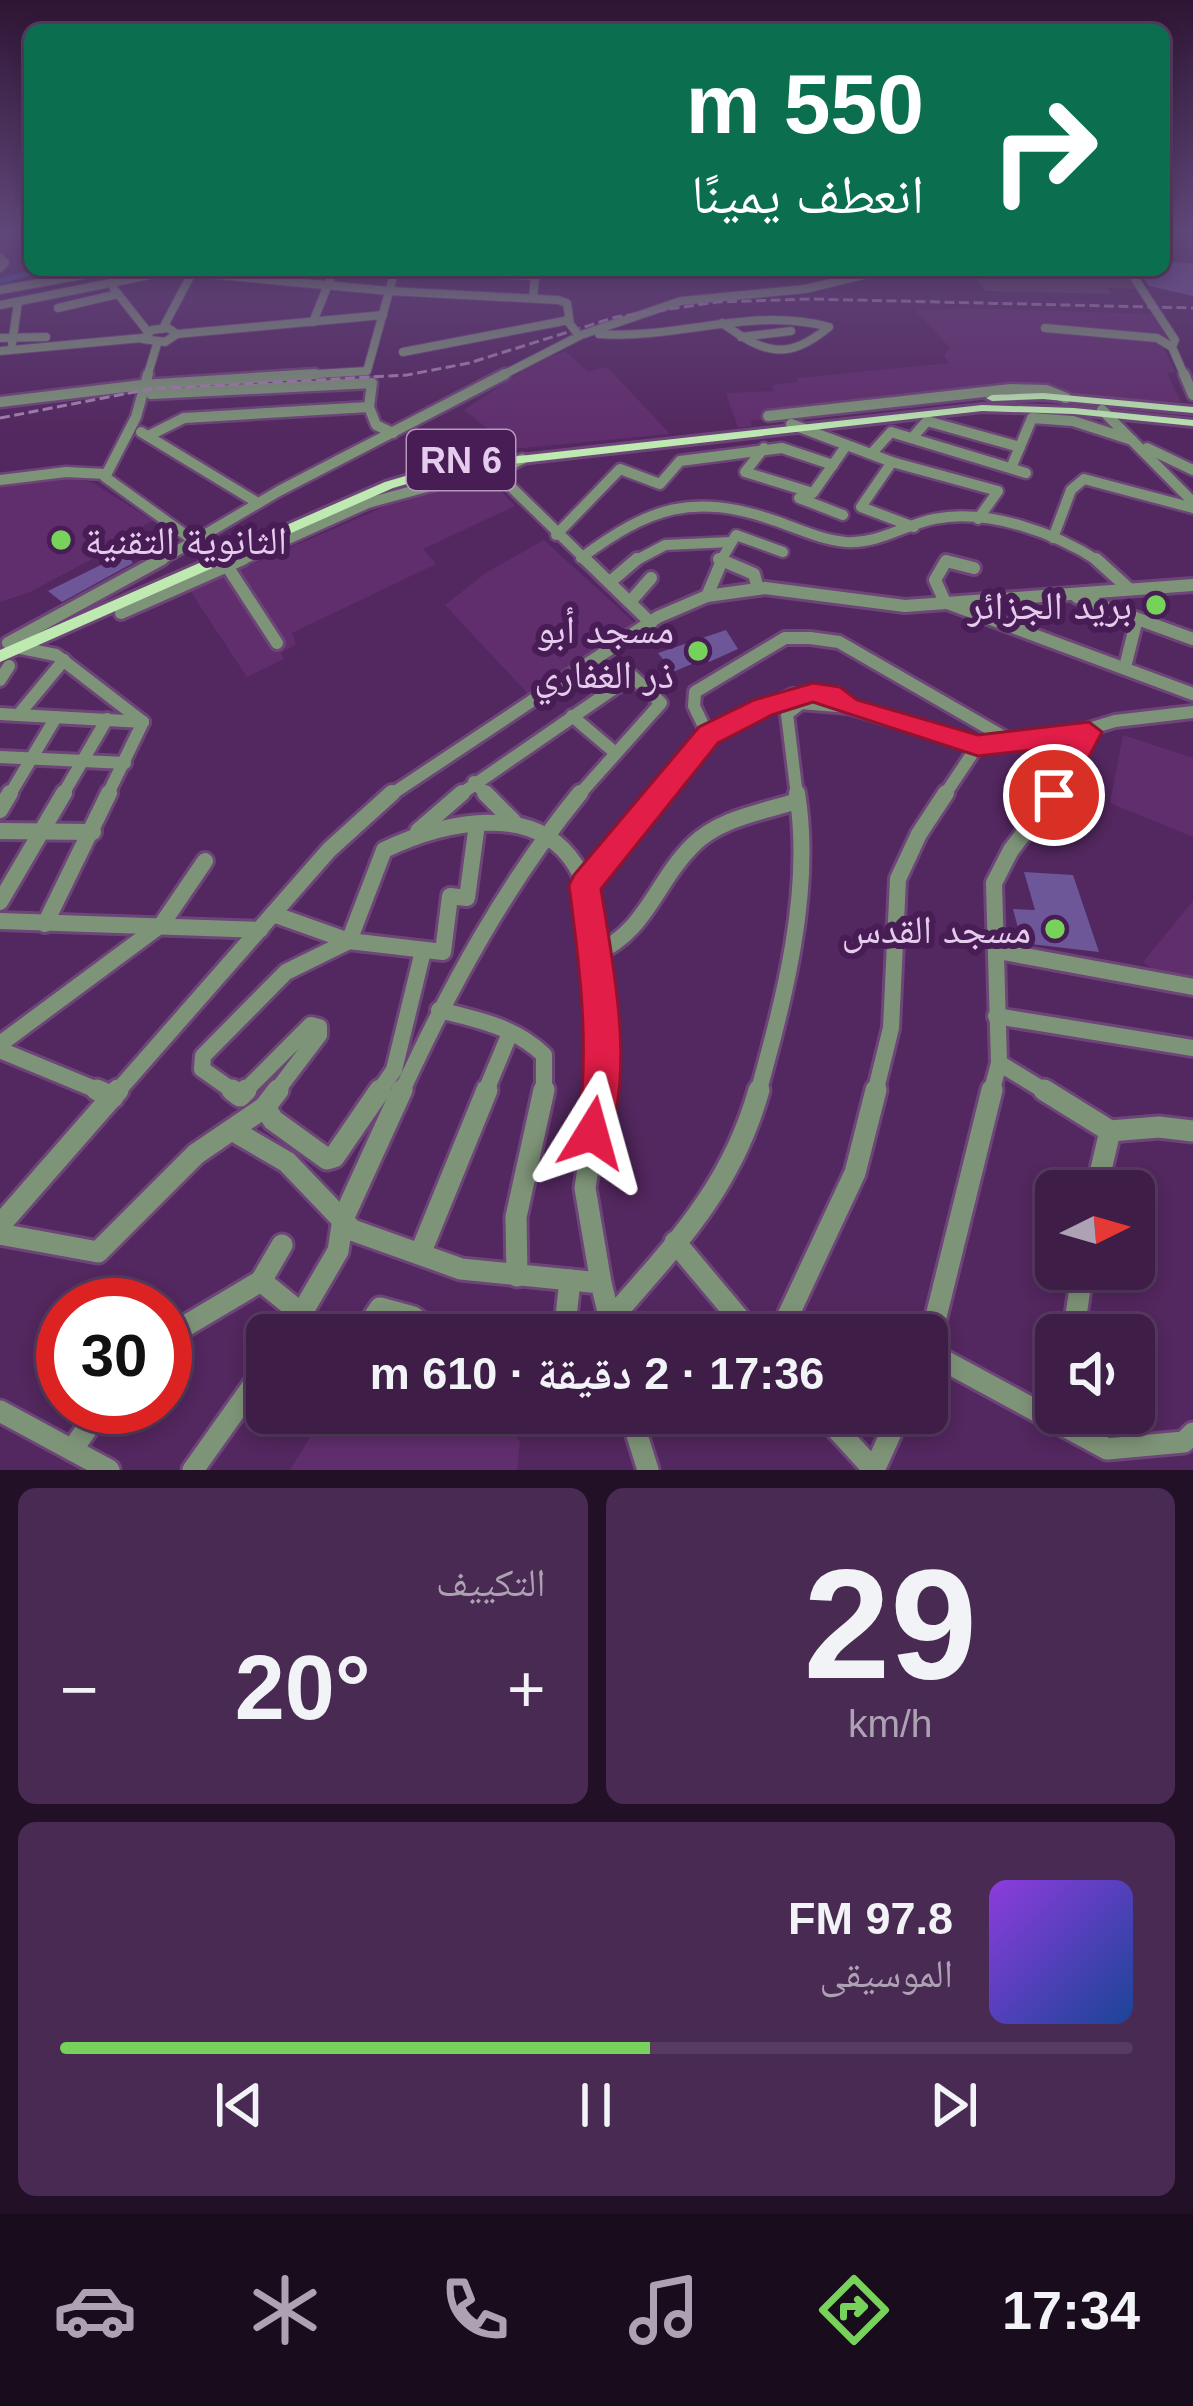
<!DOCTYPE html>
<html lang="ar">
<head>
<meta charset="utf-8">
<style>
  :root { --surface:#3e1d47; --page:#492a52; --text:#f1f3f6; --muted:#ada2b4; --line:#573b60; --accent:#76d25a }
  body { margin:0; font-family:Arial,"Noto Naskh Arabic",sans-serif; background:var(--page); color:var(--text); direction:rtl; height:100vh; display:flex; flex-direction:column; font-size:45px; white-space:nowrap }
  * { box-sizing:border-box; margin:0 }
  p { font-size:39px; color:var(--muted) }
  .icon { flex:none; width:66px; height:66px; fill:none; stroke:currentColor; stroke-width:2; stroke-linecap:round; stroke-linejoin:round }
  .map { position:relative; height:1470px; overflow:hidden; direction:ltr }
  .sheet { display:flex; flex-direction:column; gap:18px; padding:18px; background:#221027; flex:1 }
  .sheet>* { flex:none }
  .hud { position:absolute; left:24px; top:24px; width:1146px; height:252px; border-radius:18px; box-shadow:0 6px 18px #0003,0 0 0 3px var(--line); direction:rtl; background:#0b6e4f; color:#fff; overflow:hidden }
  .needle { width:78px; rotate:85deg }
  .buttons { position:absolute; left:1035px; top:1170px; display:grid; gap:24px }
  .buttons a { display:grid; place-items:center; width:120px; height:120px; border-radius:18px; background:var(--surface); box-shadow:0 6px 18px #0003,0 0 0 3px var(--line); font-size:60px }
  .speed { position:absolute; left:36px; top:1278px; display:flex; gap:24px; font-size:60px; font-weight:700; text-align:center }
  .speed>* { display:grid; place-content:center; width:156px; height:156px; border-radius:50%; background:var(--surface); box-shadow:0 6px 18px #0003,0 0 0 3px var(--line); line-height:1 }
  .speed .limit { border:18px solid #d22; background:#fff; color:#111 }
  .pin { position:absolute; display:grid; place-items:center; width:102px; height:102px; color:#fff; margin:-51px; border:6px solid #fff; border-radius:50%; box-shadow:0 3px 12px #0007 }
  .me { position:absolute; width:132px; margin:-66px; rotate:8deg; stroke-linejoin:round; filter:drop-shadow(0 0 9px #0008) }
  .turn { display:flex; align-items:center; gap:42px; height:252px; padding:0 48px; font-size:54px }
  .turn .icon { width:156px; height:156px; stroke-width:2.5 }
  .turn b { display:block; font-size:84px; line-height:102px }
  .big { font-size:90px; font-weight:700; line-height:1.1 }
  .sheet .tile { flex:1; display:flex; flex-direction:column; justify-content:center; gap:18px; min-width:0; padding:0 42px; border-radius:18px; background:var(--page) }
  .sheet .dial { align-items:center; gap:0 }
  .dial b { font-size:156px; line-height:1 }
  .song { display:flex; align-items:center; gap:36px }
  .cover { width:144px; height:144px; border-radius:18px; background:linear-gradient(135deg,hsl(270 70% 55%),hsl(220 70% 35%)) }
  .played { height:12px; border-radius:6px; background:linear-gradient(90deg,var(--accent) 55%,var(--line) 55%) }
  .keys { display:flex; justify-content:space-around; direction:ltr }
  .heat { display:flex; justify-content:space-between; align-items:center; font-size:66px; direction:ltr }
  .sheet .tiles { flex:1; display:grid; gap:18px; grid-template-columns:1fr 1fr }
  .tile:last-child { grid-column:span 2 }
  .trip { position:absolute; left:246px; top:1314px; width:702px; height:120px; border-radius:18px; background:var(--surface); box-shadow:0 6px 18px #0003,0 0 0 3px var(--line); font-weight:700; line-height:120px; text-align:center; direction:rtl }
  .tabs { display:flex; height:192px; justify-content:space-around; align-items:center; background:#190c1c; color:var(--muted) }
  .tabs .icon { width:84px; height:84px }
  .tabs .active { color:var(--accent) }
  .tabs b { font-size:54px; color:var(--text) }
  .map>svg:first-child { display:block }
  .built { fill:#602e6d }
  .green { fill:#5e4265 }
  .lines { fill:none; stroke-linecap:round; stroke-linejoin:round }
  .river { fill:#355b95; fill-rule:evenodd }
  .building { fill:#6e5799 }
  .minor-far4-casing { stroke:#6d4578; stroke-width:10 }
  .minor-far3-casing { stroke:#6d4578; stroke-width:15 }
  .minor-far2-casing { stroke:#6d4578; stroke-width:18 }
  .minor-far1-casing { stroke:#6d4578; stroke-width:22 }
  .minor-casing { stroke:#6d4578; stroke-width:27 }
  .major-casing { stroke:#6d4578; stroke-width:6 }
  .minor-far4 { stroke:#7e9478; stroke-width:8 }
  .minor-far3 { stroke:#7e9478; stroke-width:10 }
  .minor-far2 { stroke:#7e9478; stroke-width:12 }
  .minor-far1 { stroke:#7e9478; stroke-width:16 }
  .minor { stroke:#7e9478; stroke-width:21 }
  .major { fill:#beeab2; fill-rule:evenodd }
  .rail { stroke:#a483ad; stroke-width:3; stroke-dasharray:10 4.5; stroke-linecap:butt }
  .minor-bridge-casing { stroke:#6d4578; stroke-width:10; stroke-linecap:butt }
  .minor-bridge { stroke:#7e9478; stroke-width:8 }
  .route { fill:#e11d48; stroke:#92132f; stroke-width:3 }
  .poi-dot { fill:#76d25a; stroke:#481c54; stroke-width:4.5 }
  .labels { text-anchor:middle; stroke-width:12; stroke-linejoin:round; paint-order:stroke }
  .shield { fill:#481c54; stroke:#b697be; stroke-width:3 }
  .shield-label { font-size:36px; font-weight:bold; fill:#e5ccec }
  .poi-label { font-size:39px; fill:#e5ccec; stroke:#481c54; text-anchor:end }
</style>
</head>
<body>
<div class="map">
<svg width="1193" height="1470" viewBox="0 0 1193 1470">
  <rect width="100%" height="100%" fill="#53275f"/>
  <!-- built -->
  <g class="built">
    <path d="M967,308L1155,314L1169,335L1163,347L1176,372L1167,373L1181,402L1041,394L829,417L825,412L750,421L752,426L738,428L726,393L775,391L772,385L797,382V378L949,363L944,355L950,348L915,310Z"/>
    <path d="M565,351L588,372L607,367L670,434L513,449L464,410L534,363Z"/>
    <path d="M63,478L92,482L153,521L122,537L124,542L30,592L0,602V487Z"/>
    <path d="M490,478L515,506L423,549L436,564L292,633L296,644L281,653L284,659L247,677L190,591L409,496Z"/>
    <path d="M544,540L635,623L528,694L445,605L487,572Z"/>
    <path d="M1123,735L1193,758V837L1110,803Z"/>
    <path d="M1193,901V981L1157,973L1143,962Z"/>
    <path d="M325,1413H491L520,1441L517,1470H290Z"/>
  </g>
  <!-- green -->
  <path class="green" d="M981,270H1124L1139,289L1108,288L1111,294L986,291L973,274H982Z"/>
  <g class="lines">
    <!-- river -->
    <path class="river" d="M33,270H50L0,284V278Z"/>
  </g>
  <!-- building -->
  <g class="building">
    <path d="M1164,262L1193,263V296L1149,286L1139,270H1164Z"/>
    <path d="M125,553L133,563L62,602L48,591Z"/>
    <path d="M726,630L738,649L709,662L706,658L673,672L658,653Z"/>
    <path d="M1024,872L1073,875L1099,952L1022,943L1013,909L1035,910Z"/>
  </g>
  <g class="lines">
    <!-- minor-far4 casing -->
    <g class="minor-far4-casing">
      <g id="minor-far4">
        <path d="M0,258L5,263L0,268"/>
        <path d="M406,270L535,276L533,298"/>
        <path d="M1129,270L1175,340L1172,347"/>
        <path d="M175,271L389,291L558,300L567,303L570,324"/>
        <path d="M114,289L148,332"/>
        <path d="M0,290L111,270"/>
        <path d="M0,305L175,270"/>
        <path d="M58,308L118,294"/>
        <path d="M313,322L334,270"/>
        <path d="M163,328L192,273"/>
        <path d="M168,328L177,334L165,342L143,339L152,330Z"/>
        <path d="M1045,328L1157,338L1172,347L1185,377"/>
        <path d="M177,334L383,315"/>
        <path d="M599,334C677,340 751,306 829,327C786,362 764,353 722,323"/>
        <path d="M741,337L791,331"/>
        <path d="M0,338L46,337"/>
        <path d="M12,344L18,302"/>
        <path d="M0,351L142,338"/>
        <path d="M403,352L569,320"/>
        <path d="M147,377L157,344"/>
        <path d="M266,377L367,371L395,270"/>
        <path d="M499,377L581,335L681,301L805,289L885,270"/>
      </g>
    </g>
    <!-- minor-far3 casing -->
    <g class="minor-far3-casing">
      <g id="minor-far3">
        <path d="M148,374L136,417L105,477L194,541L157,562"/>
        <path d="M1184,374L1193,395"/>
        <path d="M151,394L372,383L369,407L376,425L393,433"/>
        <path d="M0,402L142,385L315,374"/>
        <path d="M1102,410L1193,502"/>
        <path d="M768,416L1011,389L1046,390L1066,398"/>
        <path d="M791,424L892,462L998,491L978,519"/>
        <path d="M141,432L258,503"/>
        <path d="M148,436L184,418L369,407"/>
        <path d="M912,438L927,421L1020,447"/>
        <path d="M764,448L745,472L813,493L846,446"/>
        <path d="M1147,448L1193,470"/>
        <path d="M871,454L891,432L1026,473"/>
        <path d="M892,462L861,507L914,527"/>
        <path d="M474,465L506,482L505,468L522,459"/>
        <path d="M1011,468L1032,418L1073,421L1132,440"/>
        <path d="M0,480L66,472L106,474"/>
        <path d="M506,482L588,562"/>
        <path d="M799,498L843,515"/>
        <path d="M556,535L620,469L660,484L680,461L782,448L833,465"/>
        <path d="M1053,538L1071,490L1084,479L1193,508"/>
        <path d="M581,558C650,507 693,492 776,521C799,529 822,540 846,542C879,544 904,525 934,519C988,508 1056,533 1100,562"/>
        <path d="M216,560L194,541L279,491L505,374"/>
        <path d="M237,562L368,503L471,475"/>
        <path d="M633,562L665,545L731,542"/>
        <path d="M720,562L736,535L783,552"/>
      </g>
    </g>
    <!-- minor-far2 casing -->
    <g class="minor-far2-casing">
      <g id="minor-far2">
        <path d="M585,559L651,623"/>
        <path d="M719,559L754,574L758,589"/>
        <path d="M1096,559L1128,588"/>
        <path d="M227,566L277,643"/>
        <path d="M974,568L946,561L935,580L945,602L1193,694"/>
        <path d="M610,582L637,559"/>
        <path d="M707,596L721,563"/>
        <path d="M1077,597L1193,639"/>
        <path d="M630,602L651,578"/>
        <path d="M121,613L243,559"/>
        <path d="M8,643L162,559"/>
        <path d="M11,646L56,655L143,722"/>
        <path d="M1125,667L1137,619"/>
        <path d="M0,680L9,666"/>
        <path d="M0,714L143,722"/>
        <path d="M19,714L64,660"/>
        <path d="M572,716L612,750"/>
        <path d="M708,735L694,706L695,692L785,638H810L839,642L1009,740L1056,739L1115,721L1193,712"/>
        <path d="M0,757L125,763"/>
        <path d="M474,782L488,796"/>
        <path d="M9,796L55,719"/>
        <path d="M62,796L107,719"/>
        <path d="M107,796L143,722"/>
        <path d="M389,796L658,617L707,596L765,588L905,606L1193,585"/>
        <path d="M458,796L632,676L661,703L578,796"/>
        <path d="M658,796L708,735L793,695L831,694L849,707"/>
        <path d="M797,796L787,714L801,703L849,707L978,745L1009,740"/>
        <path d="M944,796L978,745"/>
        <path d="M1053,796L1089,732"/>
      </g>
    </g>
    <!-- minor-far1 casing -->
    <g class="minor-far1-casing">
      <g id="minor-far1">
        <path d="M485,793L513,821"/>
        <path d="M0,810L10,793"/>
        <path d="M0,831L93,832"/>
        <path d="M418,831L462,793"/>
        <path d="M585,885L661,793"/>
        <path d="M0,902L64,793"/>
        <path d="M273,914L349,941L443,952L450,896L467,898L477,824"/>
        <path d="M0,921L260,930"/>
        <path d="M45,924L109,793"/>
        <path d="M998,951L1193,987"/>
        <path d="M594,954C646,933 656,881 693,845C720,818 763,812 797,801"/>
        <path d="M439,1010C477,1019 515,1027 544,1055V1093"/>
        <path d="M996,1016L1193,1048"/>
        <path d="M0,1044L162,924L205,861"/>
        <path d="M0,1050L104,1093"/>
        <path d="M999,1063L1048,1093"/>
        <path d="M116,1093L329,850L392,793"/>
        <path d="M236,1093L202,1069L203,1056L286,972L349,941L384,850C441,823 535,799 576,866C603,910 603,1041 600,1093"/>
        <path d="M243,1093L311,1025L319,1027V1035L275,1093"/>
        <path d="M378,1093L394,1070L423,951"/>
        <path d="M401,1093C450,987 506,884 580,793"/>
        <path d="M485,1093L510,1033"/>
        <path d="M758,1093C784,999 813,891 797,793"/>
        <path d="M875,1093L891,1028L898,879L919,834L946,793"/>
        <path d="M991,1093L999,1063L994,883L1011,850L1055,793"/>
      </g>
    </g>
    <!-- minor casing -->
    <g class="minor-casing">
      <g id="minor">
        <path d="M97,1090L113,1097"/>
        <path d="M232,1090L240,1096L246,1090"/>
        <path d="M600,1090L585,1188L601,1283"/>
        <path d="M1044,1090L1110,1131L1159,1127L1193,1131"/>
        <path d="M265,1107L273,1120L327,1159L334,1157L380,1090"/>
        <path d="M232,1130L287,1162L352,1230L461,1269L601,1283L610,1320"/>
        <path d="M1096,1191L1110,1131"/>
        <path d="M0,1225L118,1090"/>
        <path d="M0,1234L98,1252L196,1154L265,1107L278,1090"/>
        <path d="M675,1242L753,1335"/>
        <path d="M282,1245L261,1281L303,1315"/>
        <path d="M420,1254L487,1090"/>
        <path d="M517,1276L516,1217L544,1090"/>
        <path d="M289,1335L338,1251L343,1219L402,1090"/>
        <path d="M362,1335L380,1308L413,1317L436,1335"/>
        <path d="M564,1335L570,1280"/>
        <path d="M613,1335L610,1320C675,1245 731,1189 759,1090"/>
        <path d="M779,1335L855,1173L876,1090"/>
        <path d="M1073,1335L1083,1269"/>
        <path d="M165,1338L261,1281"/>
        <path d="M928,1352L1107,1449L1184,1442L1193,1433"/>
        <path d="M927,1353L992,1090"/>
        <path d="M0,1411L109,1470"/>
        <path d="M630,1413L648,1470"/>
        <path d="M822,1413L874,1470L900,1413"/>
        <path d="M72,1450L102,1407"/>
        <path d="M193,1470L267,1366"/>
      </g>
    </g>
    <!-- major casing -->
    <g class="major-casing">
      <g id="major">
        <path d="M1043,393L1193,407V413L1043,399L992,401L986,398L992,395Z"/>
        <path d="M982,405L1074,408L1193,420V426L1074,414L982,411L451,471L393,488L0,662V650L385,482L446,464Z"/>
      </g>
    </g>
    <!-- minor-far4 -->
    <use href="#minor-far4" class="minor-far4"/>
    <!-- minor-far3 -->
    <use href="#minor-far3" class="minor-far3"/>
    <!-- minor-far2 -->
    <use href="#minor-far2" class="minor-far2"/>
    <!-- minor-far1 -->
    <use href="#minor-far1" class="minor-far1"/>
    <!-- minor -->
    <use href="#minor" class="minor"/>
    <!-- major -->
    <use href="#major" class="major"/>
    <!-- rail -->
    <path class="rail" d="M0,418L150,389L407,375L469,363L616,317L717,302L811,299L1193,308"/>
    <!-- minor-bridge casing -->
    <g class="minor-bridge-casing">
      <path id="minor-bridge" d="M570,324L577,333"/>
    </g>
    <!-- minor-bridge -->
    <use href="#minor-bridge" class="minor-bridge"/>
  </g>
  <!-- sky -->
  <linearGradient id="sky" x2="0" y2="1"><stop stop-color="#2e1534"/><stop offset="0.53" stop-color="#60477a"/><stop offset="1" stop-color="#60477a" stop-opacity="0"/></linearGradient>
  <rect width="1193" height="437" fill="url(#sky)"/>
  <!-- route -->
  <path class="route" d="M813,683L840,687L857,700L978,735L1089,722L1102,732L1064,804H1044L1040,795L1067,746L978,756L813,702L772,715L718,743L601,889C613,965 636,1073 606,1146L592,1152L579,1146C571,1127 580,1112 582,1092C587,1022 578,954 569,885L574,875L699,727L754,700Z"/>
  <!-- markers -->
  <g class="poi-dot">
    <circle cx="61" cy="540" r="12"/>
    <circle cx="1156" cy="605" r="12"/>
    <circle cx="698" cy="651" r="12"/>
    <circle cx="1055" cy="929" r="12"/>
  </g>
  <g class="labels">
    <!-- shield labels -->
    <rect class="shield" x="407" y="430" width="108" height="60" rx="9"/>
    <g class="shield-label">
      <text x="461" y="473">RN 6</text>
    </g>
    <!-- poi labels -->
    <g class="poi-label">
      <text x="85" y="554" text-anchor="start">الثانوية التقنية</text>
      <text x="1132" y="619">بريد الجزائر</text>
      <text x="674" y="643">مسجد أبو<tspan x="674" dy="45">ذر الغفاري</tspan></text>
      <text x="1031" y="943">مسجد القدس</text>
    </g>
  </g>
</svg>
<div class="buttons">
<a><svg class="needle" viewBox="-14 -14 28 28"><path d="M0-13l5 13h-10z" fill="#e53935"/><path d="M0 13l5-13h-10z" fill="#ada2b4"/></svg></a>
<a><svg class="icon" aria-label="sound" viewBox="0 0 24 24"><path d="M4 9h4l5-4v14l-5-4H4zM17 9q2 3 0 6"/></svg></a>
</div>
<div class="speed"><div class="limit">30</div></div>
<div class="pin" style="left:1054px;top:795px;background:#d93025"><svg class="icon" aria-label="arrive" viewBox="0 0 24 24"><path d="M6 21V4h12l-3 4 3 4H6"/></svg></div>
<svg class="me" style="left:592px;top:1133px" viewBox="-20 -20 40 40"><path d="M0-17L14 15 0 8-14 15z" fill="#e11d48" stroke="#fff" stroke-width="4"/></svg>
<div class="trip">17:36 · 2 دقيقة · 610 m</div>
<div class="hud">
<div class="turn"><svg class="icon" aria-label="right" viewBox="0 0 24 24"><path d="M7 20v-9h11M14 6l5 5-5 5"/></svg><div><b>550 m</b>انعطف يمينًا</div></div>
</div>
</div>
<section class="sheet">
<div class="tiles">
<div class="tile dial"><b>29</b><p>km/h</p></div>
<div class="tile"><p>التكييف</p>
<div class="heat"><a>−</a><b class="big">20°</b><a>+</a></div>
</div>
<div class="tile">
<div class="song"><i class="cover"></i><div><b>97.8 FM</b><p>الموسيقى</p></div></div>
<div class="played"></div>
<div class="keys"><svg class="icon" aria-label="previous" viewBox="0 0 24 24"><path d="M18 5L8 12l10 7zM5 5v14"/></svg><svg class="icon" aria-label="pause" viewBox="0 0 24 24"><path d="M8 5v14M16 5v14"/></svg><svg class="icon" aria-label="next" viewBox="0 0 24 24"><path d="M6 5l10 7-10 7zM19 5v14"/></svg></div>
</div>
</div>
</section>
<nav class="tabs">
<b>17:34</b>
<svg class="icon active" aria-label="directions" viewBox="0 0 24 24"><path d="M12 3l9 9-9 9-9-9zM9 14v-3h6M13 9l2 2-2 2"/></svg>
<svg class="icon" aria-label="music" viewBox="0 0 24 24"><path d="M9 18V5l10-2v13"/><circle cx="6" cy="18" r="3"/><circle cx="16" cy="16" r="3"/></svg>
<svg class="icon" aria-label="phone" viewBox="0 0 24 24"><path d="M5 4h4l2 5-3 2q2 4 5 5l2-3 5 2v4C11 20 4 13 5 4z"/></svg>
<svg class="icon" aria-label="climate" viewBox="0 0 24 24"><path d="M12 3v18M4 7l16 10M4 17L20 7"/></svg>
<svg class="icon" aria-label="car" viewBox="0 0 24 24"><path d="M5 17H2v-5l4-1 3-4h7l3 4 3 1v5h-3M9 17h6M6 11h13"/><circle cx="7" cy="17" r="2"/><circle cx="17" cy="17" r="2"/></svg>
</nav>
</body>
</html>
